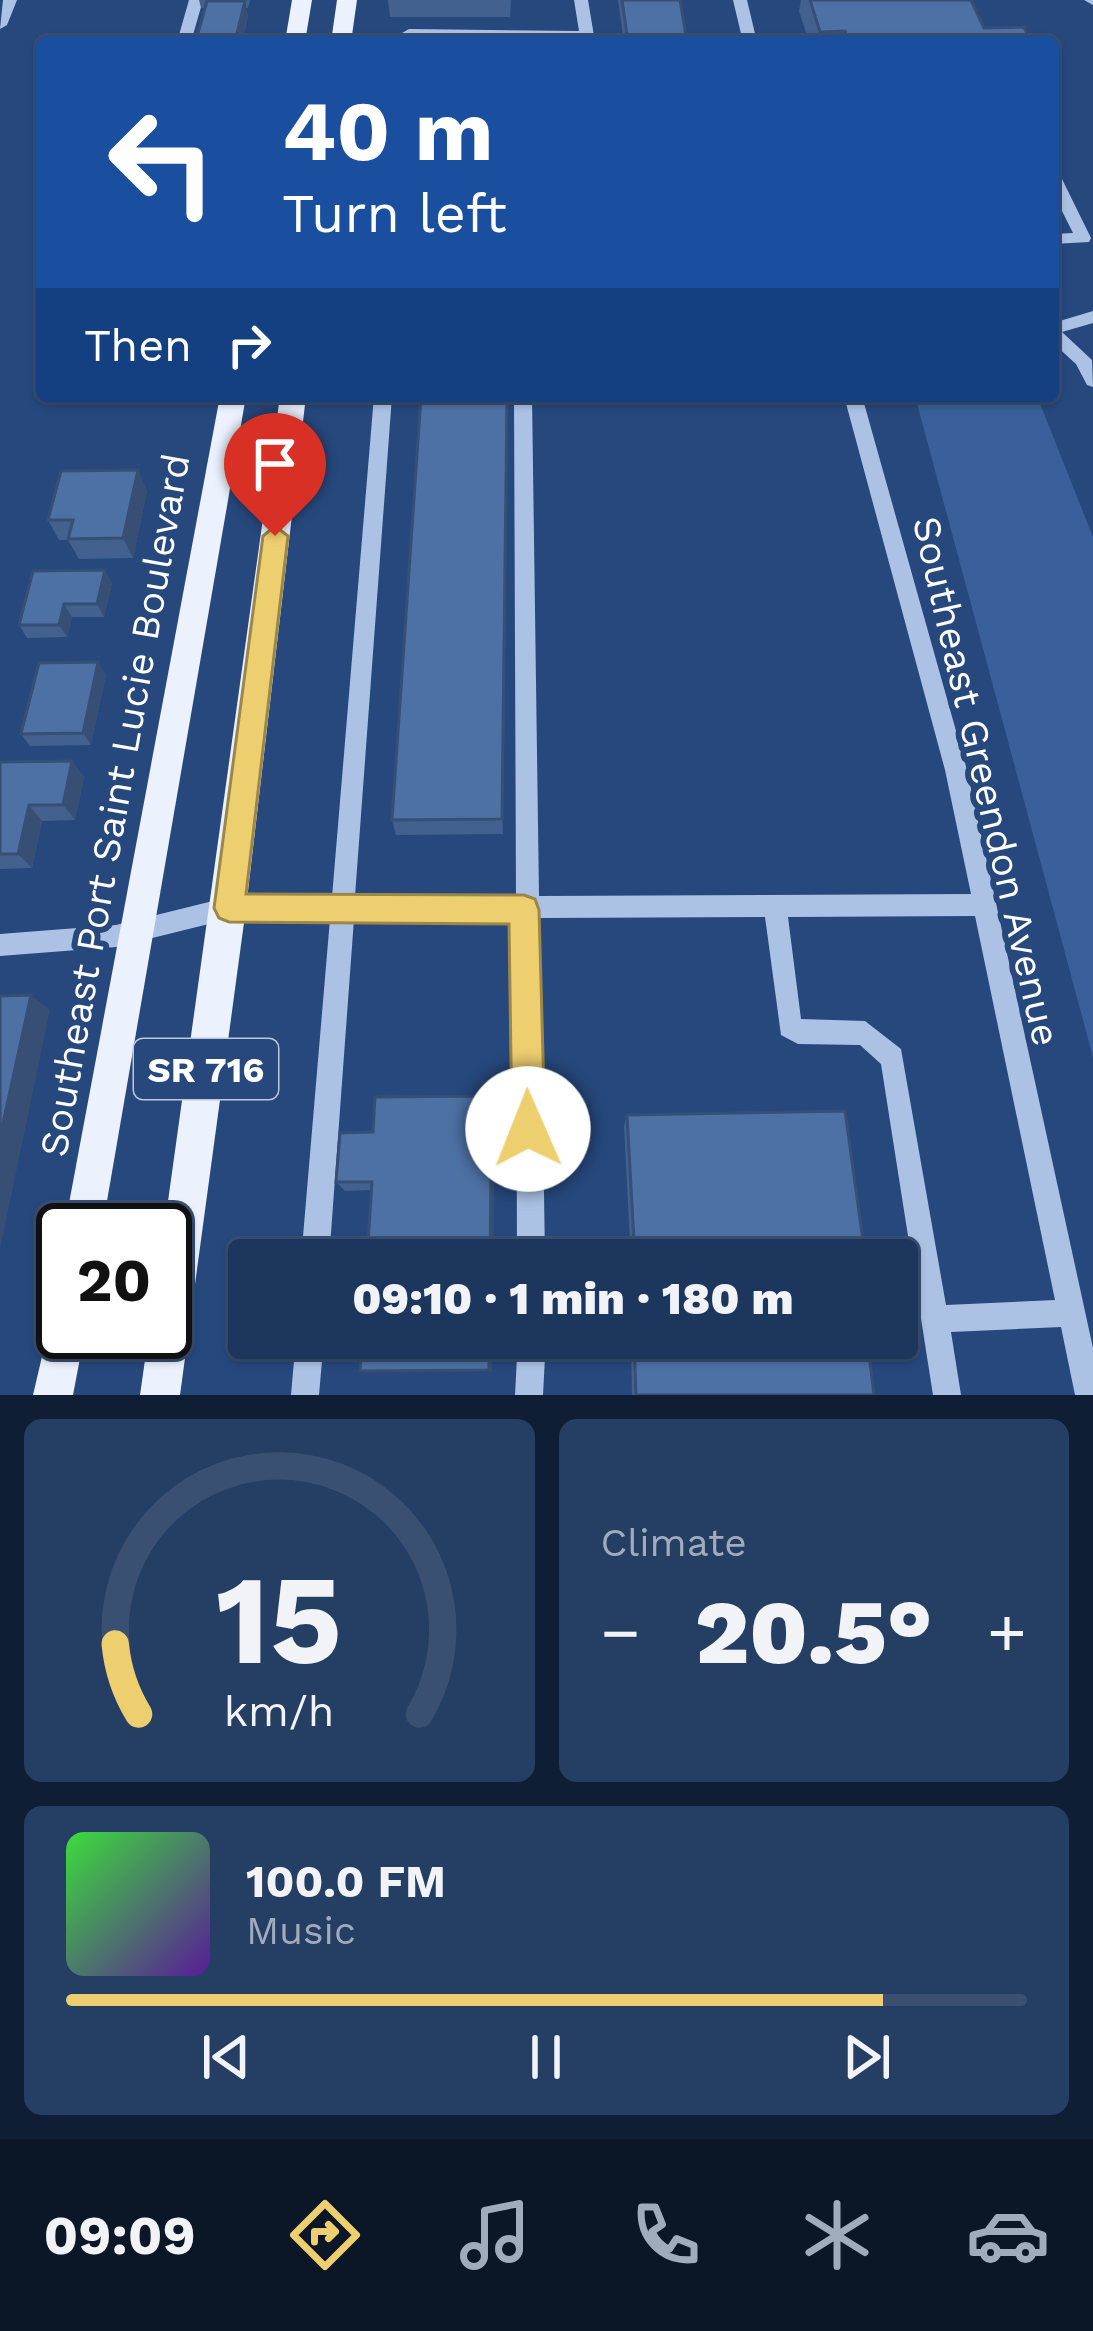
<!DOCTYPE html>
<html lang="en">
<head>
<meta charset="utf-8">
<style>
  :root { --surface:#1c365e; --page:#253e64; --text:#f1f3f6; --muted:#a0abbc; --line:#3a5073; --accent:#eecf70 }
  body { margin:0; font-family:"Work Sans",sans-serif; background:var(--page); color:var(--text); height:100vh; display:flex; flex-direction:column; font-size:45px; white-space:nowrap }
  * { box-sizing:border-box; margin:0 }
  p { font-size:39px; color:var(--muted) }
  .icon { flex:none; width:66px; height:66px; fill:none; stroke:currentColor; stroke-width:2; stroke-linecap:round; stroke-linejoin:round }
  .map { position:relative; height:1395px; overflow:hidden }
  .sheet { display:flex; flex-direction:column; gap:24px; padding:24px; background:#0f1e34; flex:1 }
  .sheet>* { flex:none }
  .top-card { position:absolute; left:36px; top:36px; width:1023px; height:366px; border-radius:12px; box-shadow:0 3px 9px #0004,0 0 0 3px var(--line); background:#1a4fa0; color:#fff; overflow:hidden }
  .speed { position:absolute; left:36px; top:1203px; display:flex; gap:24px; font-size:60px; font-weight:700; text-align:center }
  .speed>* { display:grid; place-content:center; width:156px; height:156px; border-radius:50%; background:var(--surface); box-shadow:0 3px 9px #0004,0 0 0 3px var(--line); line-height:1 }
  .speed .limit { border:6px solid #111; border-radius:18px; background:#fff; color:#111 }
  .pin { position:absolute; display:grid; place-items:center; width:102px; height:102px; color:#fff; margin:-123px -51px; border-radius:50% 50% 50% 0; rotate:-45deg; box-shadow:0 0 12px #0007 }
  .pin .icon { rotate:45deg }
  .me { position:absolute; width:132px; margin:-66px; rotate:359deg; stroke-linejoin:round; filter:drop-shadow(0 0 9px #0008) }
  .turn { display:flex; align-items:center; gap:42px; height:252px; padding:0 48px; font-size:54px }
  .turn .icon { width:156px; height:156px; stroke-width:2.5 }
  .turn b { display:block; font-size:84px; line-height:102px }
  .then { display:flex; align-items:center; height:114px; padding:0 48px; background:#0003; gap:24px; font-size:45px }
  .big { font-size:90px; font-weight:800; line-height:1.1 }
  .sheet .tile { flex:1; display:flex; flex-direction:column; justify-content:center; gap:18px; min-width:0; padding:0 42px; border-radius:18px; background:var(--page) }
  .sheet .dial { align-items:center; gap:0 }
  .dial svg { height:312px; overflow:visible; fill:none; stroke:var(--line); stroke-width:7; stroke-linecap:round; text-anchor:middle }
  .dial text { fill:var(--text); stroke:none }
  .song { display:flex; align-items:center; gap:36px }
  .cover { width:144px; height:144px; border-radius:18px; background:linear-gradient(135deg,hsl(120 70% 55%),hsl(270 70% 35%)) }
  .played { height:12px; border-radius:6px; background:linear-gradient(90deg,var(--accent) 85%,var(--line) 85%) }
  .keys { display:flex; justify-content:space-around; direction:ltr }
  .heat { display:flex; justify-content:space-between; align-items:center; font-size:66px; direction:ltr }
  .sheet .tiles { flex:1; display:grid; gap:24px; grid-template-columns:1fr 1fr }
  .tile:last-child { grid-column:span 2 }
  .trip { position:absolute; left:228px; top:1239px; width:690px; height:120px; border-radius:12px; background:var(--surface); box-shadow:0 3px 9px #0004,0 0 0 3px var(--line); font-weight:800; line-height:120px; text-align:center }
  .dock { display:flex; height:192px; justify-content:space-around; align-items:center; background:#0b1626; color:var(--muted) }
  .dock .icon { width:84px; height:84px }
  .dock .on { color:var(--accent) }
  .dock b { font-size:54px; color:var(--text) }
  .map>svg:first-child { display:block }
  .green { fill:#39609a }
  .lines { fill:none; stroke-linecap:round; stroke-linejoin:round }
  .minor { fill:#abc2e5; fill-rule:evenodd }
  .major { fill:#ebf1fd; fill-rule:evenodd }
  .wall { fill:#43618e }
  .shaded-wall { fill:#374f74 }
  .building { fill:#4e71a5; stroke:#374f74; stroke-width:3 }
  .route { fill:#eecf70; stroke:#9b8749; stroke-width:3 }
  .labels { text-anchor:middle; stroke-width:12; stroke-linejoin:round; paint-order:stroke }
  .shield { fill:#26487d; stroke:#bec8d8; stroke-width:3 }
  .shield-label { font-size:36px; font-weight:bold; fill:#fff }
  .street-label { font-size:39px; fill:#fff; stroke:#26487d }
</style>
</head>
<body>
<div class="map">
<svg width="1093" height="1395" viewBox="0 0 1093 1395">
  <rect width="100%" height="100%" fill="#26487d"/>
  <!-- green -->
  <path class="green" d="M915,396H1037L1093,537V1057Z"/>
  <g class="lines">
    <!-- minor -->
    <g class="minor">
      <path d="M3,0H17L7,25L0,29Z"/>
      <path d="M189,0H203L191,42H177Z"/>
      <path d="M574,0H588L595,42L415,37V42H401L402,33L409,29L579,31Z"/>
      <path d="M733,0H747L757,42H743Z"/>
      <path d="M1084,0H1093V5Z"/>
      <path d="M1053,172L1061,177L1091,238L1089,242L1053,244V234L1073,233L1053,193Z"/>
      <path d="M1093,311V323L1062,332L1092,360L1093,387L1087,385L1076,364L1053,343V323Z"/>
      <path d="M374,396H392L355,896H516L514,396H532L539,896L971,894L945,770L844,396H862L967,770L1093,1348V1395H1075L1061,1327L951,1332L961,1395H933L881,1064L860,1045L798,1044L781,1035L765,917L540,918L545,1260H517L516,918L354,919L329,1260H301L330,919H229L116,947L0,956V934L116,925L229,897H332ZM975,916L1055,1300L946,1305L901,1049L865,1021L801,1019L788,917Z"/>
      <path d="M296,1338H324L319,1395H291Z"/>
      <path d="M518,1338H546L543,1395H515Z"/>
    </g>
    <!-- major -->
    <g class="major">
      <path d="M292,0H312L305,42H285Z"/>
      <path d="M337,0H357L351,42H331Z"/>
      <path d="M220,396H246L102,1230H64Z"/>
      <path d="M280,396H306L246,908L180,1395H140L149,1332H165L164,1230Z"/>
      <path d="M63,1313V1332H85L73,1395H33L51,1318Z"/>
    </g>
  </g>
  <!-- wall -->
  <g class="wall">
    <path d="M199,0H250L248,8H246L248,16L242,42H198L197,37L205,8H201Z"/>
    <path d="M388,0H511L510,17H390Z"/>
    <path d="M618,0H680L687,42H624Z"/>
    <path d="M801,0H971L984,28L1031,42H809L799,11Z"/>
    <path d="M508,396L503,834L396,835L392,820Z"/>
    <path d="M147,491L133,558L79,559L68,540H59L48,520Z"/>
    <path d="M112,583L104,617H72L67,637L27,638L19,625Z"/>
    <path d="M106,674L91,745L30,746L21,734Z"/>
    <path d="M72,761L84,777L75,820L42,821L32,868L0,869V762Z"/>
    <path d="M492,1096L494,1108L493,1260H367L371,1190L345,1191L336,1182L373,1132Z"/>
    <path d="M627,1115L865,1255L853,1260H631L624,1126Z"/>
    <path d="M631,1338H867L874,1395H632Z"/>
  </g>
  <!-- shaded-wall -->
  <g class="shaded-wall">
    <path d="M245,1L248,16L242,42H237L236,37Z"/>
    <path d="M507,396H508L503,834L502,819Z"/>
    <path d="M138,470L147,491L133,558L123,538Z"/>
    <path d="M105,570L112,583L104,617L97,604Z"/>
    <path d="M64,604L72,617L67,637L59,625Z"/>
    <path d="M98,662L106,674L91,745L83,733Z"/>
    <path d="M72,761L84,777L75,820L63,805Z"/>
    <path d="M29,805L42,821L32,868L18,854Z"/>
    <path d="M31,995L50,1010L0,1249V1137Z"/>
    <path d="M492,1096L494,1108L493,1260H490Z"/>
    <path d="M489,1338H492V1371L489,1370Z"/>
  </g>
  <!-- building -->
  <g class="building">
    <path d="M622,0H680L687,42H628Z"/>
    <path d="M810,0H971L984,28L1024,27L1031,42H849L845,31L820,32Z"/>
    <path d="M207,1H245L236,37H197Z"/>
    <path d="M421,396H507L502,819L392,820Z"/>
    <path d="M138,470L123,538L68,539L73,520H48L61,471Z"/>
    <path d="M105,570L97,604H64L59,625H19L33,571Z"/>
    <path d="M98,662L83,733L21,734L39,663Z"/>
    <path d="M72,761L63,805H29L18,854H0V762Z"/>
    <path d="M31,995L0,1137V996Z"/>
    <path d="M492,1096L490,1260H367L372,1182H336L340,1133L373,1132L375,1097Z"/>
    <path d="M845,1111L865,1255L635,1259L627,1115Z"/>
    <path d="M362,1338H489V1370L360,1371Z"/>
    <path d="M634,1338H867L874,1395H636Z"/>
  </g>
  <!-- route -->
  <path class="route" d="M275,526L288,536L246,894L524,895L535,899L539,910L545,1129L540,1140L528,1145L517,1140L512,1129L509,924L229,922L219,918L214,908L263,536Z"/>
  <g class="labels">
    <!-- shield labels -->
    <rect class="shield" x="134" y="1039" width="144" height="60" rx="9"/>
    <g class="shield-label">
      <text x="206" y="1082">SR 716</text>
    </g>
    <!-- street labels -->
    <g class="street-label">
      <text transform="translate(987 781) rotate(77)" y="14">Southeast Greendon Avenue</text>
      <text transform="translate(114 805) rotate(-80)" y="14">Southeast Port Saint Lucie Boulevard</text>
    </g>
  </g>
</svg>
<div class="speed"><div class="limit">20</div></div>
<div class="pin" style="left:275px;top:536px;background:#d93025"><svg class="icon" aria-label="arrive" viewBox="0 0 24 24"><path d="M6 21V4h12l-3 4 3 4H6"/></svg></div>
<svg class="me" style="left:528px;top:1129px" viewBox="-20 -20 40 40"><circle r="19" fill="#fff"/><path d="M0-13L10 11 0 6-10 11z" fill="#eecf70"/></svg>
<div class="trip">09:10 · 1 min · 180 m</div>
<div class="top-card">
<div class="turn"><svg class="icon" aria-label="left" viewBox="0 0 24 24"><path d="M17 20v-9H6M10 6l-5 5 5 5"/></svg><div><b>40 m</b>Turn left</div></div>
<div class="then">Then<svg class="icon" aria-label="right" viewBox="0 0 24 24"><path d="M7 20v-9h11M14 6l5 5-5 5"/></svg></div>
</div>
</div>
<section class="sheet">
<div class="tiles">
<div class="tile dial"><svg viewBox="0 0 100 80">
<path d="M14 69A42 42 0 1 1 86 69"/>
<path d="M14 69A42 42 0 0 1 8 51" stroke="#eecf70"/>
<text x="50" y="56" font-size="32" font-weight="700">15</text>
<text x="50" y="72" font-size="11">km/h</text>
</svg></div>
<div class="tile"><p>Climate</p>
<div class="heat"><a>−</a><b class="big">20.5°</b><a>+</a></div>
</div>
<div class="tile">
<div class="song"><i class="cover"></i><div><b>100.0 FM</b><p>Music</p></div></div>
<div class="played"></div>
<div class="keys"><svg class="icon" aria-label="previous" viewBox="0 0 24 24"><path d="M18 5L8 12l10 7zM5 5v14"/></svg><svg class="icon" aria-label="pause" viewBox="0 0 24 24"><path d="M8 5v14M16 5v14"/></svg><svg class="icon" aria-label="next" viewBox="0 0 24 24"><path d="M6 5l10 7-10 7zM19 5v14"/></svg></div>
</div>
</div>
</section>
<nav class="dock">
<b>09:09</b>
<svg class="icon on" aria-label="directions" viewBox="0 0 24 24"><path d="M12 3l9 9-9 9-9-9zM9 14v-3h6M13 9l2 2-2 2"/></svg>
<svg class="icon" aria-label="music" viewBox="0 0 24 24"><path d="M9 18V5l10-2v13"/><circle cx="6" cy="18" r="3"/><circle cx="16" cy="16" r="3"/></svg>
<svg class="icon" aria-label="phone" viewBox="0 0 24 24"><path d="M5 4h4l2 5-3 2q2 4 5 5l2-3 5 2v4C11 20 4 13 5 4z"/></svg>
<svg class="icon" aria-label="climate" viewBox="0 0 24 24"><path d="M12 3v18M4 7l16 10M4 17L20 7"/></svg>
<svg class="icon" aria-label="car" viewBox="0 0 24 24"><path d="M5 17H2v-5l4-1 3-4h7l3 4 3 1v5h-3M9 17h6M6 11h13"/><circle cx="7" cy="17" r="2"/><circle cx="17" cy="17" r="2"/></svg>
</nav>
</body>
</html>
